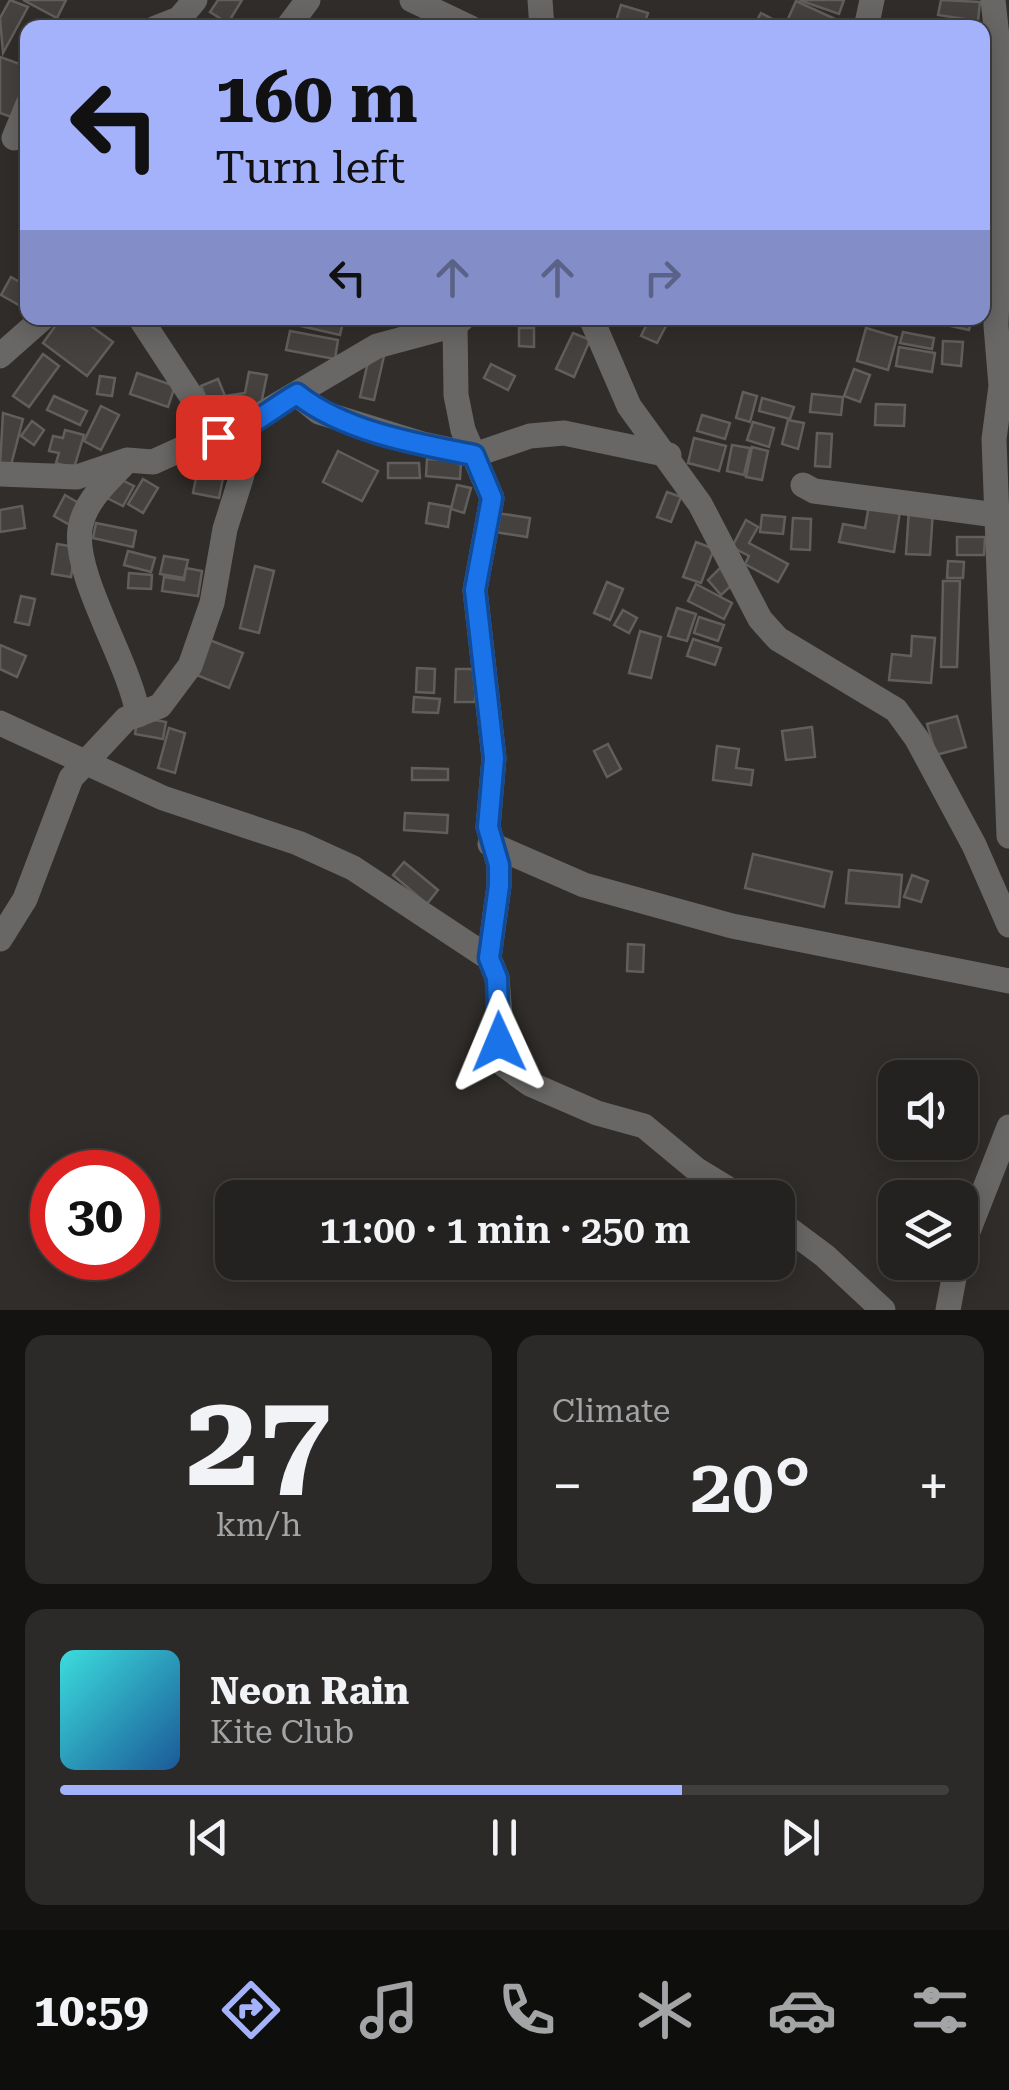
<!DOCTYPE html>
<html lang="en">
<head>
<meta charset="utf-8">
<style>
  :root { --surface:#242220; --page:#2c2a29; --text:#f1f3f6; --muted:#a3a4a5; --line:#413f3e; --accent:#a4b2fc }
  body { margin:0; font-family:"Roboto Serif",serif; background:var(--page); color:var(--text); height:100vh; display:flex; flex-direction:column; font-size:38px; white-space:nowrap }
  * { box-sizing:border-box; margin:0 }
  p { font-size:32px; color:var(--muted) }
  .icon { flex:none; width:55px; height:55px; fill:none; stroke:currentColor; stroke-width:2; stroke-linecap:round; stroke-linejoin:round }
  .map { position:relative; height:1310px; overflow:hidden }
  .sheet { display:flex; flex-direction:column; gap:25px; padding:25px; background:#141312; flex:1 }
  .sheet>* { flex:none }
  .banner { position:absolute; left:20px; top:20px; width:970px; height:305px; border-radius:20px; box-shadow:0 5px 25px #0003,0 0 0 2px var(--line); background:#a4b2fc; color:#111; overflow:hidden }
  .buttons { position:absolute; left:878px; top:1060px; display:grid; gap:20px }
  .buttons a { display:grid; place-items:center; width:100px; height:100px; border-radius:20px; background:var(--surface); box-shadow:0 5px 25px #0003,0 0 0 2px var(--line); font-size:50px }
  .speed { position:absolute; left:30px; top:1150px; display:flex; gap:20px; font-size:50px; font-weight:700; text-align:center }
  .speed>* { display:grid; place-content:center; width:130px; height:130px; border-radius:50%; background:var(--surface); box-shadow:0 5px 25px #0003,0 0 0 2px var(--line); line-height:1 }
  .speed .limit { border:15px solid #d22; background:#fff; color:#111 }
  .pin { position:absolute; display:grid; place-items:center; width:85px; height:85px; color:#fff; margin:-42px; border-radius:20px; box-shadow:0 5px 15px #0006 }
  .me { position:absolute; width:110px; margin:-55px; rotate:359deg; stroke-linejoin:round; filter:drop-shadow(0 0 8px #0008) }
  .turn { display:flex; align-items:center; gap:35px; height:210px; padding:0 30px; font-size:45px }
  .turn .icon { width:130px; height:130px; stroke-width:2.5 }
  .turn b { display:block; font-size:70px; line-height:85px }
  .lanes { display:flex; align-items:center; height:95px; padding:0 30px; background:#0003; justify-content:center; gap:50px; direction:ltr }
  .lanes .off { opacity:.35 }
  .big { font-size:75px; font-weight:600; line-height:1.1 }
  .sheet .tile { flex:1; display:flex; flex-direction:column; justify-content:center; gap:15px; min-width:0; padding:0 35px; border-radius:20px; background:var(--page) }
  .sheet .dial { align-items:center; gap:0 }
  .dial b { font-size:130px; line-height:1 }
  .song { display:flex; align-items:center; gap:30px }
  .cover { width:120px; height:120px; border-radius:15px; background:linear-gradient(135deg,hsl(180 70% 55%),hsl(210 70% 35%)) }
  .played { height:10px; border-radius:5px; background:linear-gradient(90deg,var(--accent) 70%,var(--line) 70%) }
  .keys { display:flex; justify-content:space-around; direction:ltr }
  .heat { display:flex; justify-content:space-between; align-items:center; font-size:55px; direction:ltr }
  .sheet .tiles { flex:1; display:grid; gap:25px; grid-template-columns:1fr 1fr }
  .tile:last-child { grid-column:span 2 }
  .trip { position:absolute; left:215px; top:1180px; width:580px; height:100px; border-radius:20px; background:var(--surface); box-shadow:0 5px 25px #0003,0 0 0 2px var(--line); font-weight:600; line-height:100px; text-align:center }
  .menu { display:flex; height:160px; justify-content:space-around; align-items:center; background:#0e0e0d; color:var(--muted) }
  .menu .icon { width:70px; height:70px }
  .menu .selected { color:var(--accent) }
  .menu b { font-size:45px; color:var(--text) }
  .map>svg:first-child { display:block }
  .building { fill:#44413e; stroke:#615e5b; stroke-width:2.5 }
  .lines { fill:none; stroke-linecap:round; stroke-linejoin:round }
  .street { stroke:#686765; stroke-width:25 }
  .route-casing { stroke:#114b97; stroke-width:25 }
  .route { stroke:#1a73e8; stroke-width:18 }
</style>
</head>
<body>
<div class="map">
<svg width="1009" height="1310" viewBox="0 0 1009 1310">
  <rect width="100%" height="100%" fill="#302d2a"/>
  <!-- building -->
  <g class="building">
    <path d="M10,0L28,7L3,53L0,18Z"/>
    <path d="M23,0H66L57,18Z"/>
    <path d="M218,0H242L228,23L210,12Z"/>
    <path d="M799,0H844L839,14Z"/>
    <path d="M941,0L980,2L978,21L938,15Z"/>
    <path d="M796,1L844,23L843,28H807L788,19Z"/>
    <path d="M621,5L648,13L643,28L616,21Z"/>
    <path d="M761,13L784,25L783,28H753Z"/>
    <path d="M0,57L28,67V89L17,119L0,113Z"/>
    <path d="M982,139L999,144L984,195H982Z"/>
    <path d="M11,277L28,287L24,308L1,295Z"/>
    <path d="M61,318H80L113,342L87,376L43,343Z"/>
    <path d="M303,318H344L340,335L301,326Z"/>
    <path d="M650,318L666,326L657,343L641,336Z"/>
    <path d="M938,318H972L969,330L937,323Z"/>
    <path d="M519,328H534V347L519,346Z"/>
    <path d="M866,328L897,337L888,370L857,361Z"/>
    <path d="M290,331L338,340L335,359L286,350Z"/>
    <path d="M903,332L934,338L932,349L900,343Z"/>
    <path d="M573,333L590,340L574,377L556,369Z"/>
    <path d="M943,341L963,342L961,366L942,364Z"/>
    <path d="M899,347L935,353L932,372L896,366Z"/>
    <path d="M370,353L384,356L374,400L360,397Z"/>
    <path d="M43,354L59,366L29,407L13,396Z"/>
    <path d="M491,364L515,376L508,390L484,378Z"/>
    <path d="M854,369L870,375L860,402L844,396Z"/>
    <path d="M249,372L267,375L261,404L217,423L201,386L218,379L225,396L245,393Z"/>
    <path d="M137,373L175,386L168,407L130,394Z"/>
    <path d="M100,376L115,378L112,396L97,394Z"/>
    <path d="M743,392L757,396L750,422L736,418Z"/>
    <path d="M812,394L843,397L841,415L810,412Z"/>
    <path d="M54,396L87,411L80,425L47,410Z"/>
    <path d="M762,398L794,407L790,419L759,411Z"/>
    <path d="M876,404L905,405L904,426L875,425Z"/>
    <path d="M101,406L119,415L101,450L84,441Z"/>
    <path d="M3,413L23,419L10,469L0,466Z"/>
    <path d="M702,415L730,423L725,439L697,431Z"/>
    <path d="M788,420L804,423L798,449L782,444Z"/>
    <path d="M32,421L44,430L34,445L21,436Z"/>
    <path d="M753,422L774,428L769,447L747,440Z"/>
    <path d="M65,430L84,435L74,468L56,463L59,453L49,451L53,436L63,438Z"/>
    <path d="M817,433L832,434L830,467L815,466Z"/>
    <path d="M694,438L726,446L719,471L688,463Z"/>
    <path d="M732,445L750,448L744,475L727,471Z"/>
    <path d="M752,447L768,451L762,480L746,477Z"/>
    <path d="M338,451L378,471L362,501L323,482Z"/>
    <path d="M219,452L232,458L224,477L210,472Z"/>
    <path d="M427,459L461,461L460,479L426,476Z"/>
    <path d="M388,463H419L420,478H388Z"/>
    <path d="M197,473L223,478L219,498L193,493Z"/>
    <path d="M116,477L134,486L123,506L105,497Z"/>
    <path d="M143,479L158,488L143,513L128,504Z"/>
    <path d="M457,485L471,488L464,513L451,509Z"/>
    <path d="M667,492L681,497L671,522L657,517Z"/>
    <path d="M65,495L87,508L75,528L54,516Z"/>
    <path d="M429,503L451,507L448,527L426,523Z"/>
    <path d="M869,505L900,511L894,552L839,542L843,524L865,528Z"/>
    <path d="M22,506L25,528L0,532V510Z"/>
    <path d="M909,509L933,511L930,555L906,554Z"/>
    <path d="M491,512L530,518L527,537L488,531Z"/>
    <path d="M762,515L785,517L783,534L760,532Z"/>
    <path d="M793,518L811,519L810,550L791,549Z"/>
    <path d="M746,520L758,527L749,543L788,564L778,582L745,564L749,556L732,547Z"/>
    <path d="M96,523L136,531L133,547L93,538Z"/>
    <path d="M957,537H985L984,555H957Z"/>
    <path d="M696,542L714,549L701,583L683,577Z"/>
    <path d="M57,544L76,547L71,577L52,574Z"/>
    <path d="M128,551L155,558L151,572L124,565Z"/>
    <path d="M164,556L188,560L184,578L160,574Z"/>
    <path d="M948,561L964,562L963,578H947Z"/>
    <path d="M255,566L274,571L259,633L240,628Z"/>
    <path d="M186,568L202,571L198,596L162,591L164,577L184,580Z"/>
    <path d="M720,568L734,583L721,595L708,580Z"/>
    <path d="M129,573L152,575L151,589L128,588Z"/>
    <path d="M943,581H960L957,667H941Z"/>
    <path d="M607,582L623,589L610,620L594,613Z"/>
    <path d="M696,584L732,603L724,619L688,601Z"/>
    <path d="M21,596L35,599L29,625L15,622Z"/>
    <path d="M677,608L696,614L687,641L668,636Z"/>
    <path d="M623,610L637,618L629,633L614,625Z"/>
    <path d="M699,617L724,625L718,641L694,633Z"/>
    <path d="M640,631L661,637L651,678L629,673Z"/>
    <path d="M912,636L935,638L931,683L889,680L892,654L911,656Z"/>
    <path d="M207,639L243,653L229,688L194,674Z"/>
    <path d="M693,639L721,648L715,665L687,656Z"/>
    <path d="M0,645L26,656L17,677L0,669Z"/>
    <path d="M417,668L435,669L434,693L416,692Z"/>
    <path d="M456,669H476L475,702H455Z"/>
    <path d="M414,697L440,699L438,713L413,712Z"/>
    <path d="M957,716L966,747L936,755L927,724Z"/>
    <path d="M138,717L166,722L163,739L135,734Z"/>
    <path d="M812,727L815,757L786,760L782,731Z"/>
    <path d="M169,728L185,733L175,773L158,768Z"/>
    <path d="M608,744L621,769L607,777L594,751Z"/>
    <path d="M717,746L739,749L736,768L753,770L751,785L713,780Z"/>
    <path d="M412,768L448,769V780H412Z"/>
    <path d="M405,813L448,815L447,833L404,830Z"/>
    <path d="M753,854L832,872L824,907L745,888Z"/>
    <path d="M404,862L438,890L427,904L393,875Z"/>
    <path d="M849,870L902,875L899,907L846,903Z"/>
    <path d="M912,875L928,881L921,902L904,897Z"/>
    <path d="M628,944L644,945L643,972L627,971Z"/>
  </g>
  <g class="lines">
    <!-- street -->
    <g class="street">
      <path d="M412,0L471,28"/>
      <path d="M540,0L542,28"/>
      <path d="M993,0L1003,92L996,326L1001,386L994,439L1009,836"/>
      <path d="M156,28L179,19L195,0"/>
      <path d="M287,28L308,0"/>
      <path d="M866,28L872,0"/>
      <path d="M14,138L28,104"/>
      <path d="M140,318L218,437"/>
      <path d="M591,318L629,406L700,504L760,619L778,639L896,710L917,739L974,845L1009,925"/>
      <path d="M455,325L456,395L463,430L492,498L475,590L494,758L488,827L499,865V886L489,958L497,978L504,1065L530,1084L597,1113L644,1126L697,1170L743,1198"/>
      <path d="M0,356L43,318"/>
      <path d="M297,394L319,412L422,444L474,455L530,436L564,433L669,455"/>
      <path d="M123,465C106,483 84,502 80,529C73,576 130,663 138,715"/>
      <path d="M0,474L77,477L127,460L153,462L195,443L237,435L248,422L377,346L455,325L463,318"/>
      <path d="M803,485L814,491L996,515"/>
      <path d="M0,723L163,798L298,843L353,868L489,958"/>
      <path d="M490,844L584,885L732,926L1009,981"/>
      <path d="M0,939L25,899L71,778L126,719L160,706L190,666L212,603L225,529L242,475L248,422"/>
      <path d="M778,1221L825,1256L883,1310"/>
      <path d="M960,1252L1009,1127"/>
      <path d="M948,1310L957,1262"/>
    </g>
  </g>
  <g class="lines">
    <!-- route casing -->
    <g class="route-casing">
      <path id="route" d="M218,437C245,433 272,408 297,394C343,431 416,444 474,455L492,498L475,590L494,758L488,827L499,865V886L489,958L497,978L499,1042"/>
    </g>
    <!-- route -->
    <use href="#route" class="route"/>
  </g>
</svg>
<div class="buttons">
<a><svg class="icon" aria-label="sound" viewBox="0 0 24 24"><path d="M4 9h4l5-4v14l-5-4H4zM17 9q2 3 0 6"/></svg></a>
<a><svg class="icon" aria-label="layers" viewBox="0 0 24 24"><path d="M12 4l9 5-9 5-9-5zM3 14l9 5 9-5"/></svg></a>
</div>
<div class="speed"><div class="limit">30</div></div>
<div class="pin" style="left:218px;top:437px;background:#d93025"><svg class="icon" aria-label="arrive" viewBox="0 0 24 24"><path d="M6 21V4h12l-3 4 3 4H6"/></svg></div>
<svg class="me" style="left:499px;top:1042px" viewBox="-20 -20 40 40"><path d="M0-17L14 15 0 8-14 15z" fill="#1a73e8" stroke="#fff" stroke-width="4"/></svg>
<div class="trip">11:00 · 1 min · 250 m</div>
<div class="banner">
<div class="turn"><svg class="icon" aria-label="left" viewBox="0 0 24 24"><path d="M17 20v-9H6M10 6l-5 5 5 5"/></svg><div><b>160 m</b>Turn left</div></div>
<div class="lanes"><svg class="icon" aria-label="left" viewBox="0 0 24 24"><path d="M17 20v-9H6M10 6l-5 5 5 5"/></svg><svg class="icon off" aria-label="ahead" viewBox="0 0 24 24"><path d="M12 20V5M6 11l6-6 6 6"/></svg><svg class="icon off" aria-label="ahead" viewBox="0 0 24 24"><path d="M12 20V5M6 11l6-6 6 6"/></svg><svg class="icon off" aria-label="right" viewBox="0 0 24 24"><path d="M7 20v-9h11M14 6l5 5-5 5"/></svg></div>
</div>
</div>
<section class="sheet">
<div class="tiles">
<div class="tile dial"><b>27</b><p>km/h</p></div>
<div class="tile"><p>Climate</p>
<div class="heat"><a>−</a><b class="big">20°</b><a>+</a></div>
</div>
<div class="tile">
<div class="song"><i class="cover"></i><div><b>Neon Rain</b><p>Kite Club</p></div></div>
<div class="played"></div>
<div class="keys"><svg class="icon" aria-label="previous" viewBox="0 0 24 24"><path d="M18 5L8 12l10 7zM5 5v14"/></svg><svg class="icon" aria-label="pause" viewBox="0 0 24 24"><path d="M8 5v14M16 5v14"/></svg><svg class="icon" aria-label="next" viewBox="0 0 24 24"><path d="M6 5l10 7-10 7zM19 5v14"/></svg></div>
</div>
</div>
</section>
<nav class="menu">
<b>10:59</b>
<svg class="icon selected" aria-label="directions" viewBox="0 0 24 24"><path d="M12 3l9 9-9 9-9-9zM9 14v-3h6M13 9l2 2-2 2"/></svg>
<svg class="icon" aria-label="music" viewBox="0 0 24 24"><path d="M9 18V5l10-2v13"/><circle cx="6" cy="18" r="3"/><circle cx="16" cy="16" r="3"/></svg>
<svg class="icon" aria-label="phone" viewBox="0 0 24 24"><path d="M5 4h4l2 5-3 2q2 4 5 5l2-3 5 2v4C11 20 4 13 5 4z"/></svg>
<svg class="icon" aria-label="climate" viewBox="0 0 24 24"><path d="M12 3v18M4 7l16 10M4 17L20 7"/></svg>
<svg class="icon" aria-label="car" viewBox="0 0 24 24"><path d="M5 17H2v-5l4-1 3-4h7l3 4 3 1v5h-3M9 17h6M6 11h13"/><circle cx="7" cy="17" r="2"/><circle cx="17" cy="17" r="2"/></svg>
<svg class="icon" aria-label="filters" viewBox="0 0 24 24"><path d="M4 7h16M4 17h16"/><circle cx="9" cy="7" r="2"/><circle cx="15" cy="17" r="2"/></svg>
</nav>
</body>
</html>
